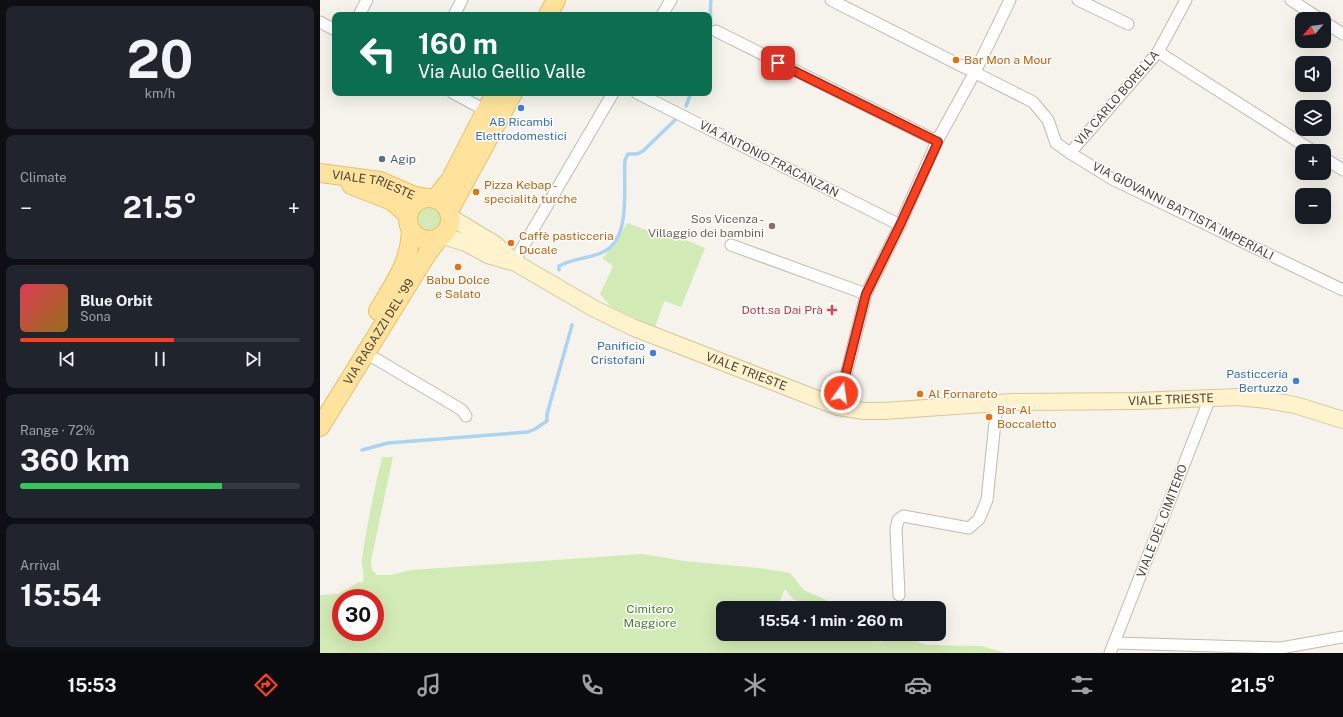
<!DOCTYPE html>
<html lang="en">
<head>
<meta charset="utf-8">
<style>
  :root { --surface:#171b24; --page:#20242c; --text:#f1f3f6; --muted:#9ea1a6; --line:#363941; --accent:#fc3f1d }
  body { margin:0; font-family:"Public Sans",sans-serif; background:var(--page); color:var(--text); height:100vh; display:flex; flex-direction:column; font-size:15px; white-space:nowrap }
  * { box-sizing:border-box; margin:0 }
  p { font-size:13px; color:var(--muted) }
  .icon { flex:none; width:22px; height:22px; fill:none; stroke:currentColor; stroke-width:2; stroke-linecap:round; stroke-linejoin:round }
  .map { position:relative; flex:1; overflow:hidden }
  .drawer { display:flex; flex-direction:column; gap:6px; padding:6px; background:#0d0f14; width:320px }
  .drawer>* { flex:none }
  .banner { position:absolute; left:12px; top:12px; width:380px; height:84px; border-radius:8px; box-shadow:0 4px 16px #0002; background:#0b6e4f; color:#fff; overflow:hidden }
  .needle { width:26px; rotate:241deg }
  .tools { position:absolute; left:975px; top:12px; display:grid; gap:8px }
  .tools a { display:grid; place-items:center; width:36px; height:36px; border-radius:8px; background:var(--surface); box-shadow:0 4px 16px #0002; font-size:20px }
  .speed { position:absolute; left:12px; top:589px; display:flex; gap:8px; font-size:20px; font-weight:700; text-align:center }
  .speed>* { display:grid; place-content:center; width:52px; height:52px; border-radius:50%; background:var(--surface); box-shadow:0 4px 16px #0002; line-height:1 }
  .speed .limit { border:6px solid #d22; background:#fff; color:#111 }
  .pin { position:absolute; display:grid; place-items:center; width:34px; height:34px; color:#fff; margin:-17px; border-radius:8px; box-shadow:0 2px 6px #0006 }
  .me { position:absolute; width:44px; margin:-22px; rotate:14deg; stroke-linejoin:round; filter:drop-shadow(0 0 3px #0008) }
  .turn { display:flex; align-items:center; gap:14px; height:84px; padding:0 20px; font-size:18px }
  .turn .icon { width:52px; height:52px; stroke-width:2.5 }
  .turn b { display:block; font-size:28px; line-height:34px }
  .big { font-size:30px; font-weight:700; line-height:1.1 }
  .drawer .tile { flex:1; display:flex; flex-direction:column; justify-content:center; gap:6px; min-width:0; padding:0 14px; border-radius:8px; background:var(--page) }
  .drawer .dial { align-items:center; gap:0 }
  .dial b { font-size:52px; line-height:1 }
  .song { display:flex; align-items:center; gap:12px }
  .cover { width:48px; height:48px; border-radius:6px; background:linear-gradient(135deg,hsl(350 70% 55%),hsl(40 70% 35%)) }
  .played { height:4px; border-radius:2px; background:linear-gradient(90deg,var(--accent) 55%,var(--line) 55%) }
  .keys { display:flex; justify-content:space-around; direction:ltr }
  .heat { display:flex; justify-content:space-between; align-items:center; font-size:22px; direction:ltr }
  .charge { height:6px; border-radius:3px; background:linear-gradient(90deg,#34c759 72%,var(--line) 0) }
  .trip { position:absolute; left:396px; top:601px; width:230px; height:40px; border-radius:8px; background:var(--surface); box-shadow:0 4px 16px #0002; font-weight:700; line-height:40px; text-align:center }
  .tabs { display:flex; height:64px; justify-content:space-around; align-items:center; background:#090b0e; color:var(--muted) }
  .tabs .icon { width:28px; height:28px }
  .tabs .selected { color:var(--accent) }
  .tabs b { font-size:18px; color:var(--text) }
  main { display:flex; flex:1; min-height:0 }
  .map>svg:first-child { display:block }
  .green { fill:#d2eab5; fill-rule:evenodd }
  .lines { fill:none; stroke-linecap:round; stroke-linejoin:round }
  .stream { stroke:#a9d4f2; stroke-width:3.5 }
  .street-casing { stroke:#c2bbae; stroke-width:13 }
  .secondary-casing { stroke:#d6c79b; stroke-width:18 }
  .primary-casing { stroke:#e6c16a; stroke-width:20 }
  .street { stroke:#fff; stroke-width:11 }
  .secondary { stroke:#fff3cd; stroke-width:16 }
  .primary { stroke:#ffe39c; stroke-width:18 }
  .route-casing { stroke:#a42913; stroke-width:10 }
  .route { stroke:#fc3f1d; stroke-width:7 }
  .food-dot { fill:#e8710a; stroke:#fff; stroke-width:1.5 }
  .shop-dot { fill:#3f7fe0; stroke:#fff; stroke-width:1.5 }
  .service-dot { fill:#5c6f8a; stroke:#fff; stroke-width:1.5 }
  .education-dot { fill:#8d6e63; stroke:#fff; stroke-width:1.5 }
  .health-dot { fill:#e0444e; stroke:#fff; stroke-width:1.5 }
  .labels { text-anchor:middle; stroke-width:3; stroke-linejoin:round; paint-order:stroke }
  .food-label { font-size:12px; fill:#c56008; stroke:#fff; text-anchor:start }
  .street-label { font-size:12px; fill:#4b4439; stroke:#fff }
  .shop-label { font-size:12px; fill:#366cbe; stroke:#fff; text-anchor:end }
  .service-label { font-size:12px; fill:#4e5e75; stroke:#fff; text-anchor:start }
  .education-label { font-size:12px; fill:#785e54; stroke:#fff; text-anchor:end }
  .health-label { font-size:12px; fill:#be3a42; stroke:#fff; text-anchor:end }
  .park-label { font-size:12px; fill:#4a7f2a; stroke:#fff }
</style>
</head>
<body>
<main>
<section class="drawer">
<div class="tile dial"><b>20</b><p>km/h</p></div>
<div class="tile"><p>Climate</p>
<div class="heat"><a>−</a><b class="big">21.5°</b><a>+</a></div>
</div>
<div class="tile">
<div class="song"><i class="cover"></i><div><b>Blue Orbit</b><p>Sona</p></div></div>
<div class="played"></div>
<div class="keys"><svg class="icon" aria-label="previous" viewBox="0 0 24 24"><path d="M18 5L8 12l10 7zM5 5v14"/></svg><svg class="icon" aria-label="pause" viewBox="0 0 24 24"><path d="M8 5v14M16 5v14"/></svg><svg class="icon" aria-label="next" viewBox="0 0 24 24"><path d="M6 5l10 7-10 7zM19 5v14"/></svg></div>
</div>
<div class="tile"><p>Range · 72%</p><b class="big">360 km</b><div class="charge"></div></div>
<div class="tile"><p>Arrival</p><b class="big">15:54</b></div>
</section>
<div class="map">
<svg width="1023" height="653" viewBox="0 0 1023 653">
  <rect width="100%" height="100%" fill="#f6f3ec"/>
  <!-- green -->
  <g class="green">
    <circle cx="109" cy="219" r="12"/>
    <path d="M307,223L343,236L352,234L385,248L361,307L344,301L335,327L291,307L280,294L293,266L282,258L294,246Z"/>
    <path d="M62,457H73L51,561L52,570L57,575H71L91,570L322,554L364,561L439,568L470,573L484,590L524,608H492L473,599L465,589L460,601L477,608H403V634H542L561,642L563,638L554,634H564L563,636L564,634H578L606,645L662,646L685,653H0V595L18,594L39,582L42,583C46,575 41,568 42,559C47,524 54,491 62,457ZM21,598H55V632H21Z"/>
  </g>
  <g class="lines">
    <!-- stream -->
    <g class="stream">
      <path d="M389,41C393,32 389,12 391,0"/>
      <path d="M366,106L371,93"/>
      <path d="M239,270V266C253,258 269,259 283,252C312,239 303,186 305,160L308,154H317L323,151L356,119"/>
      <path d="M42,450L68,443L208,432L215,429L227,421V414L252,325"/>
    </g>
    <!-- street casing -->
    <g class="street-casing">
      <g id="street">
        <path d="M511,0L713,102L728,120L736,143L750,153L794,180L1023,290"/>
        <path d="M758,0L808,24"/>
        <path d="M971,0L1000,19"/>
        <path d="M39,15L47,0"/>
        <path d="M134,15L142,0"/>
        <path d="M342,15L351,0"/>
        <path d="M0,22L15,30"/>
        <path d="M1004,22L1023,34"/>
        <path d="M396,31L617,141"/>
        <path d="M838,52L993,151"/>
        <path d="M133,93L165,110"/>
        <path d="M317,93L580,225"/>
        <path d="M750,153L838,52L866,0"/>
        <path d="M1004,158L1023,170"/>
        <path d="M411,245L546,294"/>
        <path d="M194,262L293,93"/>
        <path d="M46,353L142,410L146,416"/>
        <path d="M518,407L546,294L580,225L617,141L655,72L690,0"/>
        <path d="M579,595L576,529L578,520L583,516L649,528L659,519L667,500L677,403"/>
        <path d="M795,643L961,648L1023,637"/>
        <path d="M790,653L890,398"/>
      </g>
    </g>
    <!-- secondary casing -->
    <g class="secondary-casing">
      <g id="secondary">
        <path id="s1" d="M130,217L175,244L194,262L273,308L312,327L518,407L544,411H563L693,402L817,401L918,397L947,400L975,405L1023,420"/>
        <path d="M123,236L146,243L168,255L192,262"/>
      </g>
    </g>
    <!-- primary casing -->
    <g class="primary-casing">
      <g id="primary">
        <path d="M228,15L236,0"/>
        <path id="s2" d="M0,173L60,181L92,195L106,198"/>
        <path d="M31,185L72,201L88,215"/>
        <circle cx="109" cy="219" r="21"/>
        <path d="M115,199L130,180L175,93"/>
        <path d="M129,211L193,93"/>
        <path d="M58,311C74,283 89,265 91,232"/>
        <path id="s3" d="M0,427L107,254L120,237"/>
      </g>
    </g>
    <!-- street -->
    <use href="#street" class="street"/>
    <!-- secondary -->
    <use href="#secondary" class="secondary"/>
    <!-- primary -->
    <use href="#primary" class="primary"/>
  </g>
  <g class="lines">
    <!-- route casing -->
    <g class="route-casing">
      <path id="route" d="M458,63L618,142L580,225L546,294L521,393"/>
    </g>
    <!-- route -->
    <use href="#route" class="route"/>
  </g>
  <!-- markers -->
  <g class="food-dot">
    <circle cx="636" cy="60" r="4"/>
    <circle cx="156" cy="192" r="4"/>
    <circle cx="191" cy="243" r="4"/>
    <circle cx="138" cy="267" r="4"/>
    <circle cx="600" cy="394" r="4"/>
    <circle cx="669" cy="417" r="4"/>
  </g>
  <g class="shop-dot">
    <circle cx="201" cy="108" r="4"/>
    <circle cx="333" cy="353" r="4"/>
    <circle cx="976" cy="381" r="4"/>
  </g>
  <circle class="service-dot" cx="62" cy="159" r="4"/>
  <circle class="education-dot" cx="452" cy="226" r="4"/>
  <path class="health-dot" d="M510 304h4v4h4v4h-4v4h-4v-4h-4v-4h4z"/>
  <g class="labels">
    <!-- food labels -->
    <g class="food-label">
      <text x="644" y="64">Bar Mon a Mour</text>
      <text x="164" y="189">Pizza Kebap -<tspan x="164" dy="14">specialità turche</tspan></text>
      <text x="199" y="240">Caffè pasticceria<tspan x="199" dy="14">Ducale</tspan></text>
      <text x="138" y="284" text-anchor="middle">Babu Dolce<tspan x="138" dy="14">e Salato</tspan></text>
      <text x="608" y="398">Al Fornareto</text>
      <text x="677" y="414">Bar Al<tspan x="677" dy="14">Boccaletto</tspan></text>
    </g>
    <!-- street labels -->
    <g class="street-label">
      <text transform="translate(797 98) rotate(-49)" y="4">VIA CARLO BORELLA</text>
      <text transform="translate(449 159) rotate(27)" y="4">VIA ANTONIO FRACANZAN</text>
      <text dy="4" stroke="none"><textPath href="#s2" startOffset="55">VIALE TRIESTE</textPath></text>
      <text transform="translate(863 211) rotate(27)" y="4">VIA GIOVANNI BATTISTA IMPERIALI</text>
      <text dy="4" stroke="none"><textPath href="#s3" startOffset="112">VIA RAGAZZI DEL '99</textPath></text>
      <text dy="4" stroke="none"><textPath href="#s1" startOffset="336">VIALE TRIESTE</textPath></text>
      <text dy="4" stroke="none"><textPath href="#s1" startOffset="768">VIALE TRIESTE</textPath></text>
      <text transform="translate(842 521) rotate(-69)" y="4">VIALE DEL CIMITERO</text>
    </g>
    <!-- shop labels -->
    <g class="shop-label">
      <text x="201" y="126" text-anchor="middle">AB Ricambi<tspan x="201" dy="14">Elettrodomestici</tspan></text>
      <text x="325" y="350">Panificio<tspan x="325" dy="14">Cristofani</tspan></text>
      <text x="968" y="378">Pasticceria<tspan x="968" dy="14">Bertuzzo</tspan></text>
    </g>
    <!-- service labels -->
    <g class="service-label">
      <text x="70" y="163">Agip</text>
    </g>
    <!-- education labels -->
    <g class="education-label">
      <text x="444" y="223">Sos Vicenza -<tspan x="444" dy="14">Villaggio dei bambini</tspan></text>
    </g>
    <!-- health labels -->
    <g class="health-label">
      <text x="503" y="314">Dott.sa Dai Prà</text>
    </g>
    <!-- park labels -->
    <g class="park-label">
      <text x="330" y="613">Cimitero<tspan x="330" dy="14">Maggiore</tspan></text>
    </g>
  </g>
</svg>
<div class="tools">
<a><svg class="needle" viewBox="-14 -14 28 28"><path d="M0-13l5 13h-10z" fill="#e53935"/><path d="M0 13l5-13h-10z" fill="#9ea1a6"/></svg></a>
<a><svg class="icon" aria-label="sound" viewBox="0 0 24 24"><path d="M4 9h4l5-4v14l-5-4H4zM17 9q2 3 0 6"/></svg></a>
<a><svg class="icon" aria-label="layers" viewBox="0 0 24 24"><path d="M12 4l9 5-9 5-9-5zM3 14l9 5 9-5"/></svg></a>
<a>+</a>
<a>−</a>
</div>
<div class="speed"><div class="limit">30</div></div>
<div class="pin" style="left:458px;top:63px;background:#d93025"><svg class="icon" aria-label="arrive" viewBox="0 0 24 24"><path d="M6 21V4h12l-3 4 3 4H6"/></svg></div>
<svg class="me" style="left:521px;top:393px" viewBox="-20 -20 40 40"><circle r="17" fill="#fc3f1d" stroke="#fff" stroke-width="3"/><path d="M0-11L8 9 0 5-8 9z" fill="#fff"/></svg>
<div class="trip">15:54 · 1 min · 260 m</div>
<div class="banner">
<div class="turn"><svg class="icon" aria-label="left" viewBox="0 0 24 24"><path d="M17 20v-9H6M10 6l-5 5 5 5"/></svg><div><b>160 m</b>Via Aulo Gellio Valle</div></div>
</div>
</div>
</main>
<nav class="tabs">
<b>15:53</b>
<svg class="icon selected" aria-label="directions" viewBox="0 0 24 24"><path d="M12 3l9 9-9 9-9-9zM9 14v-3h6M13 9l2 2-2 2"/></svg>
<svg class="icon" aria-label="music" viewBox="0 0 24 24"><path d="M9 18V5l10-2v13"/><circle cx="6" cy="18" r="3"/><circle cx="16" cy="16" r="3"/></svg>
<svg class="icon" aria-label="phone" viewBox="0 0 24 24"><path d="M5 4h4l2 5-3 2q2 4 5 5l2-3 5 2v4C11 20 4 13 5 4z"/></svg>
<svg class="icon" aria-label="climate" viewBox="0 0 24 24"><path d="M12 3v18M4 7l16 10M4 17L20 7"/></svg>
<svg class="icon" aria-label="car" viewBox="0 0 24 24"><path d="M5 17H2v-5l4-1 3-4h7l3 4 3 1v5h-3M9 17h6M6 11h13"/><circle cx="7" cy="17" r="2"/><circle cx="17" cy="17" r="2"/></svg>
<svg class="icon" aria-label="filters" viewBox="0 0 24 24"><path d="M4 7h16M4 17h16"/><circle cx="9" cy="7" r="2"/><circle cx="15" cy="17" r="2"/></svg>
<b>21.5°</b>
</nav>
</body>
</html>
